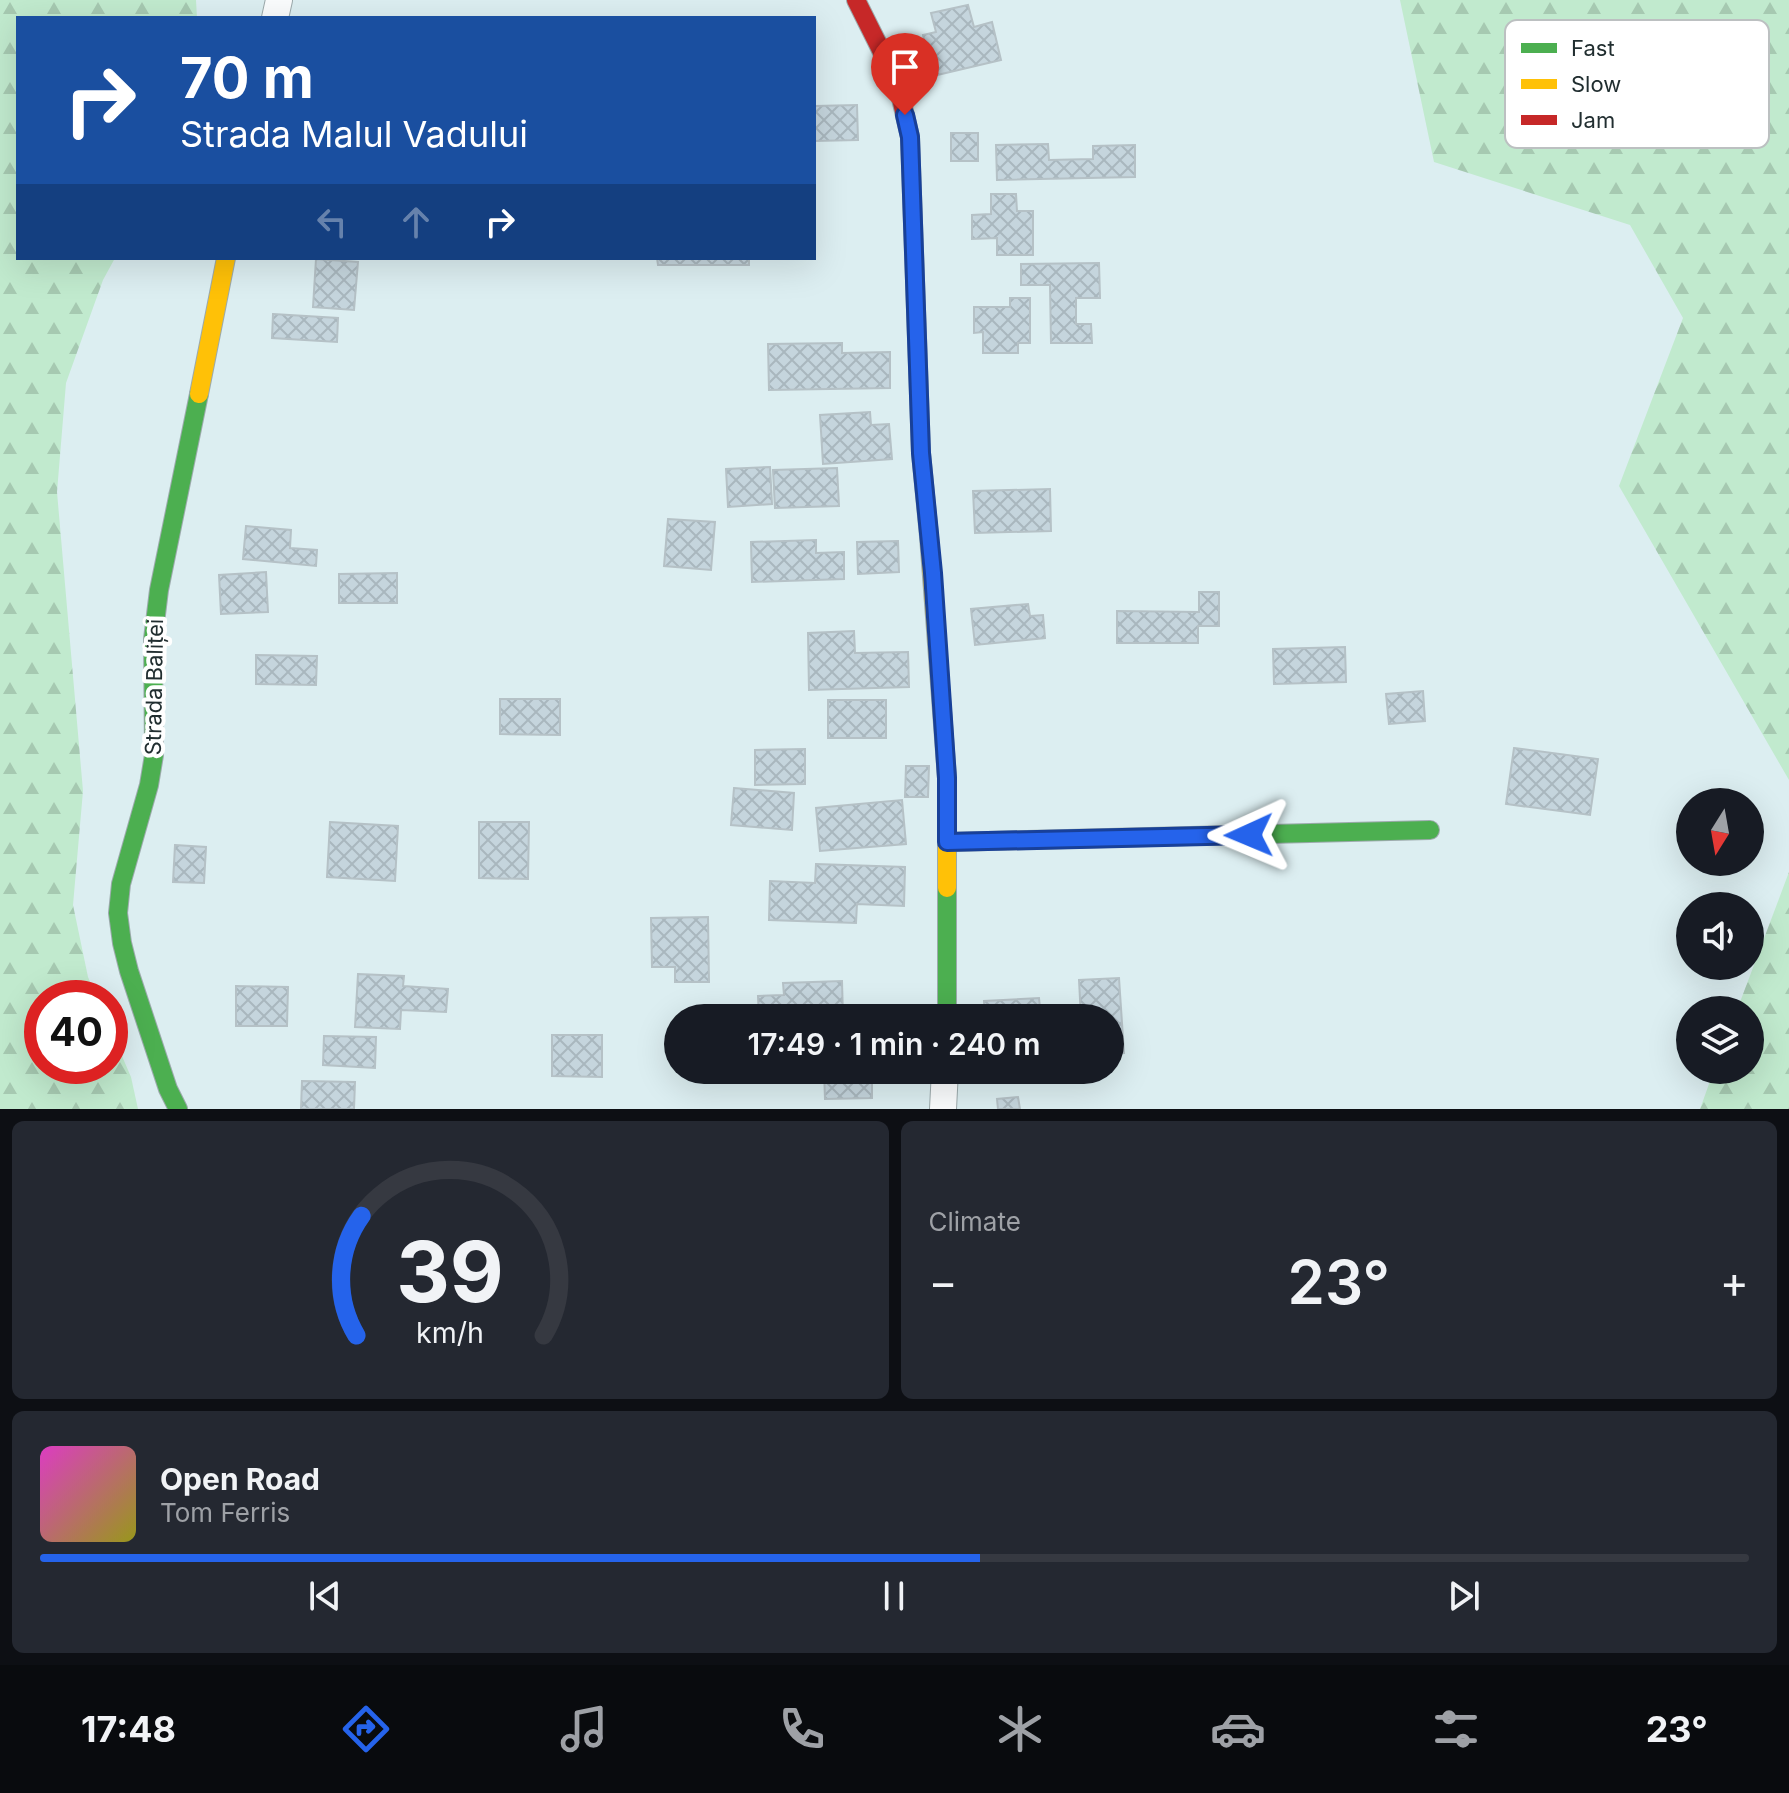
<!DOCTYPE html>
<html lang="en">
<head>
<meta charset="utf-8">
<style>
  :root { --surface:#171b24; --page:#242831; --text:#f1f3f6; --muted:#9ea1a6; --line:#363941; --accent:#2563eb }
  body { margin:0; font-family:Inter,sans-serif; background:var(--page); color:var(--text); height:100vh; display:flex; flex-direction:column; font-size:30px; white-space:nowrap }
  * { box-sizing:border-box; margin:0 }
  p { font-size:26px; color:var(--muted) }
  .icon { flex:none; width:44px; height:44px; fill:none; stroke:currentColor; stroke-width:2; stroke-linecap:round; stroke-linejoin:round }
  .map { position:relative; height:1109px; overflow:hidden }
  .panel { display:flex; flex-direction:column; gap:12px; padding:12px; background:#0d0f14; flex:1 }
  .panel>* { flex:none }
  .banner { position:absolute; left:16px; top:16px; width:800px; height:244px; border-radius:0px; box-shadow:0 8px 32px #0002; background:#1a4fa0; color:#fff; overflow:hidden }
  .needle { width:52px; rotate:191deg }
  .tools { position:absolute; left:1676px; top:788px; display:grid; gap:16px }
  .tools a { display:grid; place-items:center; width:88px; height:88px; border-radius:50%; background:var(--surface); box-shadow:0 8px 32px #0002; font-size:40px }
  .speed { position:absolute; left:24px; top:980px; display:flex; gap:16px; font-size:40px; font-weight:700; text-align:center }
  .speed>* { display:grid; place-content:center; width:104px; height:104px; border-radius:50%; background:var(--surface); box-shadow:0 8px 32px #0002; line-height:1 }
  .speed .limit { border:12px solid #d22; background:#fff; color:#111 }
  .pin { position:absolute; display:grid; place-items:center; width:68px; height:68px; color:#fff; margin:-82px -34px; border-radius:50% 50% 50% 0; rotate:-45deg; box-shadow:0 0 8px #0007 }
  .pin .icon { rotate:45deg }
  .me { position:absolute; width:88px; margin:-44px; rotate:269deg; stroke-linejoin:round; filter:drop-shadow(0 0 6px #0008) }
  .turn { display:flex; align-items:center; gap:28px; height:168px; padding:0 32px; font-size:36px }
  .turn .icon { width:104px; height:104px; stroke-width:2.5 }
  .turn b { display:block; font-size:56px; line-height:68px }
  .lanes { display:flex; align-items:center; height:76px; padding:0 32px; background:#0003; justify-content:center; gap:40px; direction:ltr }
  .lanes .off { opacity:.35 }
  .big { font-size:60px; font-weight:600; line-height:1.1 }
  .panel .card { flex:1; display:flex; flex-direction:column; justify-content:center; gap:12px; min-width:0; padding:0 28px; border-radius:12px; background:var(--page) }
  .panel .dial { align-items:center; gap:0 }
  .dial svg { height:208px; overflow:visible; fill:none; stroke:var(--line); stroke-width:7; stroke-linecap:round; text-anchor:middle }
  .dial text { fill:var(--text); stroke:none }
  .song { display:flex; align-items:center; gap:24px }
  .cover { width:96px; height:96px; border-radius:12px; background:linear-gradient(135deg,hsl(310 70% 55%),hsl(60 70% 35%)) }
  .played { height:8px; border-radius:4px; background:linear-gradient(90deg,var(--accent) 55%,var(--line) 55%) }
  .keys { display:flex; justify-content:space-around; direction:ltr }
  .heat { display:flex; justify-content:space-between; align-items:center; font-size:44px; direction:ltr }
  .panel .tiles { flex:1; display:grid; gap:12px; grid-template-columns:1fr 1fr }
  .card:last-child { grid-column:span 2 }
  .trip { position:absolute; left:664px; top:1004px; width:460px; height:80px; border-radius:40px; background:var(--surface); box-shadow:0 8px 32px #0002; font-weight:600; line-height:80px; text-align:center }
  .dock { display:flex; height:128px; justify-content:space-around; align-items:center; background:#090b0e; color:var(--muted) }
  .dock .icon { width:56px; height:56px }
  .dock .current { color:var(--accent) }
  .dock b { font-size:36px; color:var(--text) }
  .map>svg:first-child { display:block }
  .forest { fill:url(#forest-firs) }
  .building { fill:url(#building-cross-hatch); stroke:#b5c1c6; stroke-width:2 }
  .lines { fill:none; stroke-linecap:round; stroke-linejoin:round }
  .street-casing { stroke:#9caaac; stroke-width:28 }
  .fast-casing { stroke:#9caaac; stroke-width:20 }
  .slow-casing { stroke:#9caaac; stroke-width:20 }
  .jam-casing { stroke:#9caaac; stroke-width:20 }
  .street { stroke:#fafcfd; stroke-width:26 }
  .fast { stroke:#4caf50; stroke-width:18 }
  .slow { stroke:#ffc107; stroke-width:18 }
  .jam { stroke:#c62828; stroke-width:18 }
  .route-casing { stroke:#184099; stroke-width:20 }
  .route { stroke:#2563eb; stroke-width:14 }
  .labels { text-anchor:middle; stroke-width:8; stroke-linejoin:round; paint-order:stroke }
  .street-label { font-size:22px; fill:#212e30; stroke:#fff }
  .key { fill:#fff; stroke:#bcc0c1; stroke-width:2 }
  .key-label { font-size:22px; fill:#212e30 }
</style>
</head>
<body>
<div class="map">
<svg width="1789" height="1109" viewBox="0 0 1789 1109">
  <defs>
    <pattern id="forest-firs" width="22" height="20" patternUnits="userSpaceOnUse" patternTransform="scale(2)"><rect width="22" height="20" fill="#c1eace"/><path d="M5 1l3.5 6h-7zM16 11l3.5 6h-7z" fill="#a6c9b1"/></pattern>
    <pattern id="building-cross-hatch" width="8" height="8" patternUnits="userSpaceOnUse" patternTransform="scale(2)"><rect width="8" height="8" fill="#c5d5dd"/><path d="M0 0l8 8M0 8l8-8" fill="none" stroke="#a9b7be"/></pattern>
  </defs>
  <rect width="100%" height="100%" fill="#dceef1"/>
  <!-- forest -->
  <g class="forest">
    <path d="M0,0H196L197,18H18V258H115L103,280L66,383L57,492L83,791L73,905L88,977L97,998H42V1066H110V1028L131,1077L138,1109H0Z"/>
    <path d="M1400,0H1789V780L1619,486L1683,318L1630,225L1434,162Z"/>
    <path d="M1789,872V1109H1700L1714,1070H1750V1010H1737Z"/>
  </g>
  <!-- building -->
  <g class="building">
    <path d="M968,5L974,27L992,22L1001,60L933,76L923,35L936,32L931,13Z"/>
    <path d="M857,105L858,140L814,141L815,106Z"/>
    <rect x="951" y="133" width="27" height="28"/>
    <path d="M1048,144L1049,160L1093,159V146L1135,145V177L997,180L996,145Z"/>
    <path d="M991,194H1016L1017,211H1033V255H997V238L972,239V215L991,214Z"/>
    <path d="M657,258H749V265H658Z"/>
    <path d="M316,259L358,262L354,310L313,307Z"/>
    <path d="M1099,263L1100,298H1076V324H1091L1092,343H1051L1050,285H1021V264Z"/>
    <path d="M1010,298H1030V343H1018V353H983V332L974,333V307H1010Z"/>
    <path d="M273,314L338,318L337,342L272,338Z"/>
    <path d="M842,343V353L890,352V388L769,390L768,344Z"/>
    <path d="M870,412L871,425L889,424L892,459L823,464L820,415Z"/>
    <path d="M770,467L772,504L728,507L726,469Z"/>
    <path d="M837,468L839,506L775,508L773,470Z"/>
    <path d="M1050,489L1051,531L975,533L973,491Z"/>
    <path d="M668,519L715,522L711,570L664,566Z"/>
    <path d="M246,526L291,530L290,548L317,550L316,566L243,559Z"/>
    <path d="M816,540V553L844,552V579L752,582L751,542Z"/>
    <path d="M898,541L899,572L858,574L857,542Z"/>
    <path d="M266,572L268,612L221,614L219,575Z"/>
    <path d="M397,573V603H339V574Z"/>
    <path d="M1199,592H1219V626H1198V643H1117V611L1199,612Z"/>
    <path d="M1028,604L1030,616L1043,615L1045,638L975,645L971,609Z"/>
    <path d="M854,631L855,653L908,652L909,687L809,690L808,633Z"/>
    <path d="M1345,647L1346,682L1274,684L1273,649Z"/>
    <path d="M256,655L317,656L316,685L256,684Z"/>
    <path d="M1423,691L1425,721L1389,724L1386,694Z"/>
    <path d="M500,699H560V735L500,734Z"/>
    <rect x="828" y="700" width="58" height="38"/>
    <path d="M1514,748L1598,759L1590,815L1506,804Z"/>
    <path d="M805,749V784L755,785V750Z"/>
    <path d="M906,766H929L928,797H905Z"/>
    <path d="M734,788L794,793L792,830L731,825Z"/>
    <path d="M902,800L906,844L820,851L816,808Z"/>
    <path d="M330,822L398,826L395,881L327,877Z"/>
    <path d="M479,822H529L528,879L479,878Z"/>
    <path d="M175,845L206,847L204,883L173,882Z"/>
    <path d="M816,864L905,867L904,906L857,904L856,923L769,920L770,881L815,883Z"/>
    <path d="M708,917L709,982H675V967H652L651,918Z"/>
    <path d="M358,974L404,976L403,986L448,989L446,1012L401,1010L400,1029L355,1027Z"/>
    <path d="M1119,978L1124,1053L1110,1054V1018H1081L1079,980Z"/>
    <path d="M842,981L843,1018H759L758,996L784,995L783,983Z"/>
    <path d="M236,986L288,987L287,1026H236Z"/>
    <path d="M1039,998L1041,1018H985L984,1001Z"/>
    <path d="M552,1035H602V1077L552,1076Z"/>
    <path d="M324,1036L376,1037L375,1068L323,1065Z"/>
    <path d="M824,1070H872V1098L825,1099Z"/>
    <path d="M302,1081L355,1082L354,1109H301Z"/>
    <path d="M1018,1097L1020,1109H998L997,1099Z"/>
  </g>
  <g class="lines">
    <!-- street casing -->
    <g class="street-casing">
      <g id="street">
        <path d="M275,18L279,0"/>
        <path d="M943,1109L945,1070"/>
      </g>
    </g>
    <!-- fast casing -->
    <g class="fast-casing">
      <g id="fast">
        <path d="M947,842L1430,830"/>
        <path d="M947,888V1018"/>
        <path d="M178,1109L168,1089L129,971L122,943L118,913L121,884L149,785L154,755L153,639L159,590L199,394"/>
      </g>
    </g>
    <!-- slow casing -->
    <g class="slow-casing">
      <g id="slow">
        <path d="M199,394L226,258"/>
        <path d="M929,536L947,778V888"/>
      </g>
    </g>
    <!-- jam casing -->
    <g class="jam-casing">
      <path id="jam" d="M856,0L883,54L900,94L910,137L921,453L929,536"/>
    </g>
    <!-- street -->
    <use href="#street" class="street"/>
    <!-- fast -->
    <use href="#fast" class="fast"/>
    <!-- slow -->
    <use href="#slow" class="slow"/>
    <!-- jam -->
    <use href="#jam" class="jam"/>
  </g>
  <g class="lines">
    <!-- route casing -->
    <g class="route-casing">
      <path id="route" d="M905,115L910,137L921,453L933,573L947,778V842L1249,835"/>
    </g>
    <!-- route -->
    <use href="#route" class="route"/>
  </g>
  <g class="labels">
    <!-- street labels -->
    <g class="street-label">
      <text transform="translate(154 687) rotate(-89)" y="8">Strada Baliței</text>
    </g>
  </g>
  <!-- legend -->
  <rect x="1505" y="20" width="264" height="128" rx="12" class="key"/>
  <rect x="1521" y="43" width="36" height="10" fill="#4caf50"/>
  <rect x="1521" y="79" width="36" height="10" fill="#ffc107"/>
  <rect x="1521" y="115" width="36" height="10" fill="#c62828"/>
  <g class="key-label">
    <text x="1571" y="56">Fast</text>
    <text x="1571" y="92">Slow</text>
    <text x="1571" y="128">Jam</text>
  </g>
</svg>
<div class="tools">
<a><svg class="needle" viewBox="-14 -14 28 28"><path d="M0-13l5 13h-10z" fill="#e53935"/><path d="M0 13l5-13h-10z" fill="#9ea1a6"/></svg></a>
<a><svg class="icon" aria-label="sound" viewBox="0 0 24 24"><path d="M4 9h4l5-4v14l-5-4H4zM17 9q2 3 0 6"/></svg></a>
<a><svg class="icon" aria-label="layers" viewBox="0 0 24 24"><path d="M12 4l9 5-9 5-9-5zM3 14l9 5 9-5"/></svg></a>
</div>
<div class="speed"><div class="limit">40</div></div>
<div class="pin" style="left:905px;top:115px;background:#d93025"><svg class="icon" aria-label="arrive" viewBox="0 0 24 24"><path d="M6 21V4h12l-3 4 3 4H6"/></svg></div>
<svg class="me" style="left:1249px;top:835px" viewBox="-20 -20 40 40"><path d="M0-17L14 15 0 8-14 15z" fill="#2563eb" stroke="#fff" stroke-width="4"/></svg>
<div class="trip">17:49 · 1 min · 240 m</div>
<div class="banner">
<div class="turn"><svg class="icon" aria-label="right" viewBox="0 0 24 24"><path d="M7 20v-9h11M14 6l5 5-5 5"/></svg><div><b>70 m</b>Strada Malul Vadului</div></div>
<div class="lanes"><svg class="icon off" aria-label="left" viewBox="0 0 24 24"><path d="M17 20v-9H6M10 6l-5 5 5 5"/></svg><svg class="icon off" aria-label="ahead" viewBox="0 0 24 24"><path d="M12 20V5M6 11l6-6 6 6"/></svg><svg class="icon" aria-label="right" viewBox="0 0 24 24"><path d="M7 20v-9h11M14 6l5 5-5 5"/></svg></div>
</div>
</div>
<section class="panel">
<div class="tiles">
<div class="card dial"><svg viewBox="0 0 100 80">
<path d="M14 69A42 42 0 1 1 86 69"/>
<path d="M14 69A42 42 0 0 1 16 23" stroke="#2563eb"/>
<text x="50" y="56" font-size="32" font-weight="700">39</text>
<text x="50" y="72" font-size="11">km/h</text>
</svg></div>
<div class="card"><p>Climate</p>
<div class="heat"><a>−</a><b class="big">23°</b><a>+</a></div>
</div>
<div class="card">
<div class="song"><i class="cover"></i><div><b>Open Road</b><p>Tom Ferris</p></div></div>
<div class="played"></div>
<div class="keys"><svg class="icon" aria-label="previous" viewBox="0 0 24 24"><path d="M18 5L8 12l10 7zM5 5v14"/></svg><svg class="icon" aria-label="pause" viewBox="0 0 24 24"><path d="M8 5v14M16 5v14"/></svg><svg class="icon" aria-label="next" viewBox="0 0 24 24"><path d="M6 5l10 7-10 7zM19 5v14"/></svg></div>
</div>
</div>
</section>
<nav class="dock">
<b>17:48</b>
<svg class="icon current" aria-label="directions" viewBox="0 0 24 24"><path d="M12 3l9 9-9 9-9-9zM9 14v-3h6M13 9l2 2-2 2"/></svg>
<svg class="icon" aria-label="music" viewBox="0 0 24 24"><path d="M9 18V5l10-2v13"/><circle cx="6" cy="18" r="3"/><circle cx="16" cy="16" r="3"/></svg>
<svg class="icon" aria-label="phone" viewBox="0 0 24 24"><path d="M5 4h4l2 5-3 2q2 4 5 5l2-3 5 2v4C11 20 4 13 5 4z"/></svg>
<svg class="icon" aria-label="climate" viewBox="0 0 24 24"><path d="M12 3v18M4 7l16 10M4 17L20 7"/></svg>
<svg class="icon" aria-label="car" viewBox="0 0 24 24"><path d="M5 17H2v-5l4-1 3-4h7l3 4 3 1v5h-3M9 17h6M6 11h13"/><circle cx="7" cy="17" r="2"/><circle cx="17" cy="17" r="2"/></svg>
<svg class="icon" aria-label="filters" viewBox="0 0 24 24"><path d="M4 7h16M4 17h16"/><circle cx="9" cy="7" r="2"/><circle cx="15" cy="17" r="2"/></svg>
<b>23°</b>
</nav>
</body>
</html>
